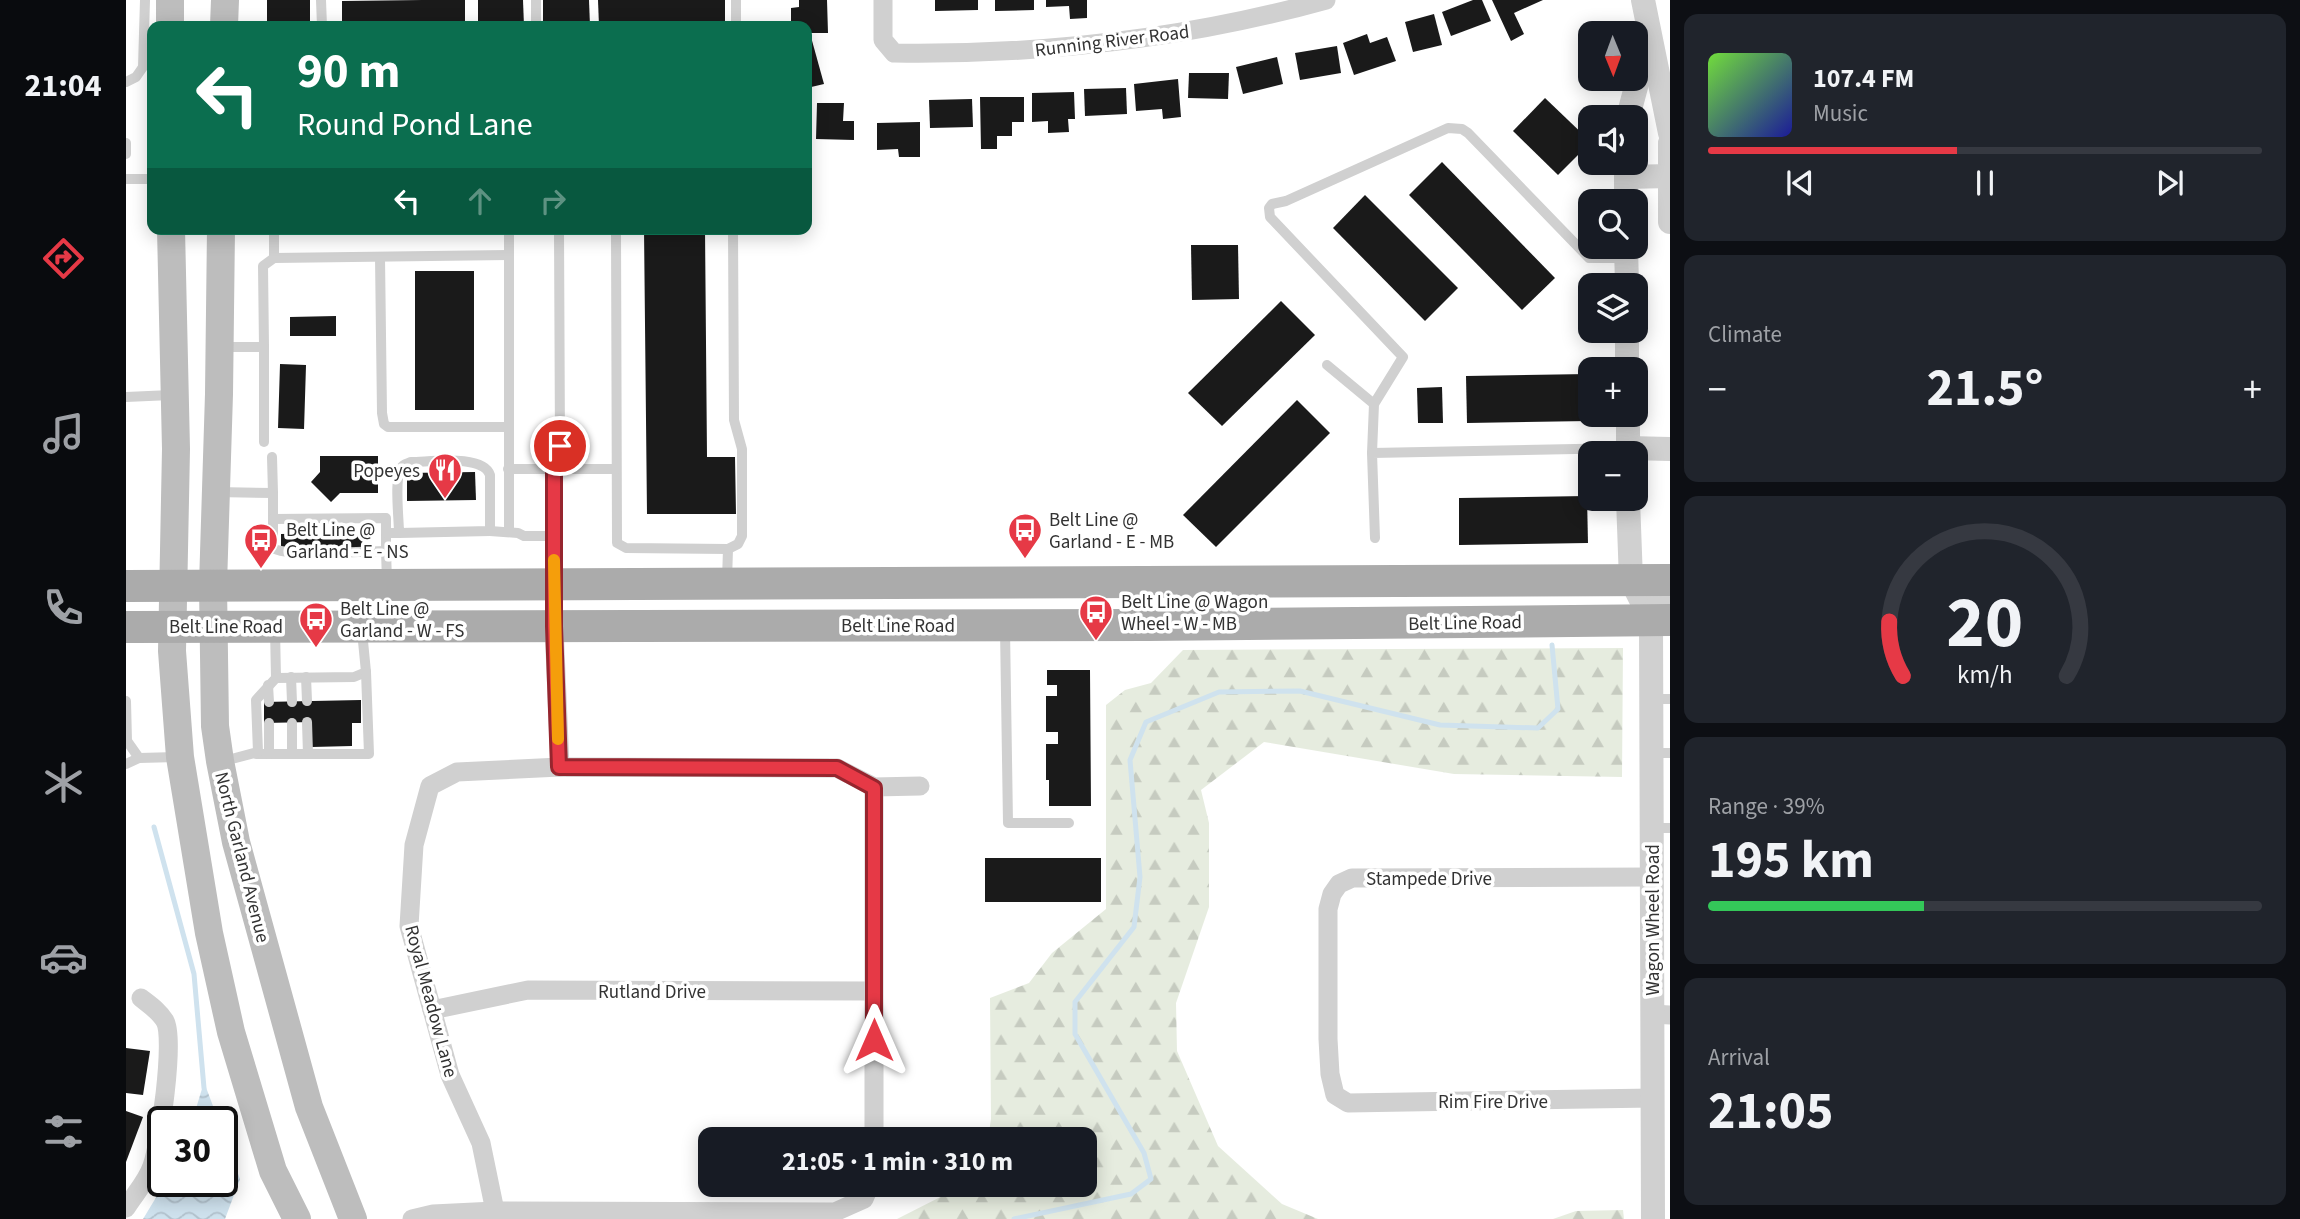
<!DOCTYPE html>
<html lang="en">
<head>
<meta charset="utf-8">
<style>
  :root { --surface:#171b24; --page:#20242c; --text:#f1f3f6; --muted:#9ea1a6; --line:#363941; --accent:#e63946 }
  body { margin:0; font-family:"Source Sans 3",sans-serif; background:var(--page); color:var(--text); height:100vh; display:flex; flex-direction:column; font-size:26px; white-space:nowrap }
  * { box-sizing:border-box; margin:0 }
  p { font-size:23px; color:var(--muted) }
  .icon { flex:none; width:38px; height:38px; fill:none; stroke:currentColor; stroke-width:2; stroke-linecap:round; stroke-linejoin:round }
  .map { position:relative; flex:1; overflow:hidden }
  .panel { display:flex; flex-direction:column; gap:14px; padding:14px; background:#0d0f14; width:630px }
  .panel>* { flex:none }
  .hud { position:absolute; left:21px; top:21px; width:665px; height:214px; border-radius:14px; box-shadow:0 4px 18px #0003; background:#0b6e4f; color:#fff; overflow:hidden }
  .needle { width:46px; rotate:179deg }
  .tools { position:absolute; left:1452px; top:21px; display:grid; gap:14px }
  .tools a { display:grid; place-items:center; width:70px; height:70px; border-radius:14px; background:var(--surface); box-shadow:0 4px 18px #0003; font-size:35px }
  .speed { position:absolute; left:21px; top:1106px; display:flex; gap:14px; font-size:35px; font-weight:700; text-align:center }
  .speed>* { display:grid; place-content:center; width:91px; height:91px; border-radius:50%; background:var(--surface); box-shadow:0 4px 18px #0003; line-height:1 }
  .speed .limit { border:4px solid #111; border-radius:10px; background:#fff; color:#111 }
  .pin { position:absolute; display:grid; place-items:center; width:60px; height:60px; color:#fff; margin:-30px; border:4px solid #fff; border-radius:50%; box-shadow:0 2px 7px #0007 }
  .me { position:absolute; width:77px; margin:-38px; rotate:0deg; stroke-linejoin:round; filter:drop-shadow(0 0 5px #0008) }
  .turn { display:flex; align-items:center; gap:24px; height:147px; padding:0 35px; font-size:32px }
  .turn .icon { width:91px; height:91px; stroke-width:2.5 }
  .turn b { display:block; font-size:49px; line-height:60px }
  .lanes { display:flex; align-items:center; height:66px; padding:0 35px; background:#0003; justify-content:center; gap:35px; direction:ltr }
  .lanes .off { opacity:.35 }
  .big { font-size:52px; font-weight:700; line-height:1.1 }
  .panel .widget { flex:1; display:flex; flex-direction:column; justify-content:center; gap:10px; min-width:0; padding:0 24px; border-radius:14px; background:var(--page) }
  .panel .dial { align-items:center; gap:0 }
  .dial svg { height:182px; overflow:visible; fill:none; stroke:var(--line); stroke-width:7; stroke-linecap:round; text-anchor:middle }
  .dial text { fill:var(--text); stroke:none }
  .song { display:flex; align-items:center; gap:21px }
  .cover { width:84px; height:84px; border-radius:10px; background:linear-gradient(135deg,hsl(100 70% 55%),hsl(240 70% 35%)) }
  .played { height:7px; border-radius:4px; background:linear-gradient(90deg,var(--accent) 45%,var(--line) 45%) }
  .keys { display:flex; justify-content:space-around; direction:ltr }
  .heat { display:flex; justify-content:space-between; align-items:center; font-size:38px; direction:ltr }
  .charge { height:10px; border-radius:5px; background:linear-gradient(90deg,#34c759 39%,var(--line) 0) }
  .trip { position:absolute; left:572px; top:1127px; width:399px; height:70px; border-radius:14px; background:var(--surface); box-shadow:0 4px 18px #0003; font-weight:700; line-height:70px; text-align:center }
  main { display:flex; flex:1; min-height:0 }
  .tabs { display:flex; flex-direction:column; width:126px; justify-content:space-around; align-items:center; background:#090b0e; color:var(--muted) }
  .tabs .icon { width:49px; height:49px }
  .tabs .on { color:var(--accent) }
  .tabs b { font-size:32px; color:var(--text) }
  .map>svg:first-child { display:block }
  .forest { fill:url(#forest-firs) }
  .water { fill:url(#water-waves) }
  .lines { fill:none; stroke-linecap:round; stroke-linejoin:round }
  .stream { stroke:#cfe2ee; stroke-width:5 }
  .building { fill:#1a1a1a }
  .service { stroke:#d0d0d0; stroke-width:10 }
  .minor { stroke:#d0d0d0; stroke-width:19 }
  .tertiary { stroke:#d0d0d0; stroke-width:24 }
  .secondary { stroke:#bdbdbd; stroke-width:28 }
  .primary { stroke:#ababab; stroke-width:32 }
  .route-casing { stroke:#96252e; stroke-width:18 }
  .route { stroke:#e63946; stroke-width:12 }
  .slow { stroke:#f59e0b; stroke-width:12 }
  .labels { text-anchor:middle; stroke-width:7; stroke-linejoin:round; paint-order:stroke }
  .street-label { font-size:19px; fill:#333; stroke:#fff }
  .poi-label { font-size:19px; fill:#333; stroke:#fff; text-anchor:start }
</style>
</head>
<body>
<main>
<nav class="tabs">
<b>21:04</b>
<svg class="icon on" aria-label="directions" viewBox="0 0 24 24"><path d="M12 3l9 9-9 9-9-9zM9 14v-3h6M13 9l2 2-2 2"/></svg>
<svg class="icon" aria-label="music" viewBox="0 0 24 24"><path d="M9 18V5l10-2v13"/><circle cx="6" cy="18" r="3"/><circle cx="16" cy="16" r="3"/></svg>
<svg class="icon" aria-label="phone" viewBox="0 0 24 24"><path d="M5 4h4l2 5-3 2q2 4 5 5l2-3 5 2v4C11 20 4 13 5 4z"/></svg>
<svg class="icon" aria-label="climate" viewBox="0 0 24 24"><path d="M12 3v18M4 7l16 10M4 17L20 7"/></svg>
<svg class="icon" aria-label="car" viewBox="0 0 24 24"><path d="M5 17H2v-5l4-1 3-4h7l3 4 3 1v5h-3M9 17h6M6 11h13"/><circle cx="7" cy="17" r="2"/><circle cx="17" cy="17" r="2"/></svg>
<svg class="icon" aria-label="filters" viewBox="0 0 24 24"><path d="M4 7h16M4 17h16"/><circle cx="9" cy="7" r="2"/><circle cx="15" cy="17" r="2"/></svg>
</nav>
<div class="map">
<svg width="1544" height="1219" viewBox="0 0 1544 1219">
  <defs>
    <pattern id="forest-firs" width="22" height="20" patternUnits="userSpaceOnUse" patternTransform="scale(1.75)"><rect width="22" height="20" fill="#e6ecdf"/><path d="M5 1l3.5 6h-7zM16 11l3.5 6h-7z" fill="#c6cbc0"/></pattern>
    <pattern id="water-waves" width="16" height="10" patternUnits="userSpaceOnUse" patternTransform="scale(1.75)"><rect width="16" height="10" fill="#cfe2ee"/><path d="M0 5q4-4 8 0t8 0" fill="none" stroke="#b2c2cd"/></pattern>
  </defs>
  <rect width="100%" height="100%" fill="#fff"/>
  <!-- forest -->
  <g class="forest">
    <path d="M1497,648L1496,777L1328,774L1138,742L1075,790L1083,823V907L1050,1003L1051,1051L1092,1146L1156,1204L1192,1219H771L838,1185H959V1139H862L865,1119L864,998L903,983L926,953L980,909V705L999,690L1025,683L1057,650Z"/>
    <path d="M1497,1210L1498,1219H1427L1450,1211Z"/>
  </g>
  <!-- water -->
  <g class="water">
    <path d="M78,1082L93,1122H66Z"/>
    <path d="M96,1131L114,1179L99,1219H17L40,1181H96Z"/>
  </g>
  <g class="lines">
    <!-- stream -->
    <g class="stream">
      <path d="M28,827L68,974L78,1088"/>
      <path d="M888,1219L1005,1194L1025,1179L1018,1153L949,1034V1002L1008,927L1014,877L1004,760L1020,722L1093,692L1174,691L1314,725L1412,728L1432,709L1426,645"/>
    </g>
  </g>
  <!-- building -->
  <g class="building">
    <rect x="141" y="0" width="43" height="26"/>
    <path d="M296,0H339V26H216V1Z"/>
    <path d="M352,0H397L398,26H352Z"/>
    <path d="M417,0H463L464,26H417Z"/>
    <path d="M472,0H599V26H473Z"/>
    <path d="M673,0H701L702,33H681V26H665V8L673,7Z"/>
    <path d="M809,0H852V10L809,11Z"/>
    <path d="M869,0H908V10L869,11Z"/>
    <path d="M920,0H961V18L944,19L943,6L920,7Z"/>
    <path d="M1347,0H1356L1365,21L1325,36L1316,12Z"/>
    <path d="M1366,0H1417L1388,13L1398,34L1385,41Z"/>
    <path d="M1308,14L1316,45L1287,52L1279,22Z"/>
    <path d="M1241,34L1244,43L1261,37L1270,61L1228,75L1217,43Z"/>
    <path d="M685,37L698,84L681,88V38Z"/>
    <path d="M1211,46L1215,73L1174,80L1169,53Z"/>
    <path d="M1151,57L1157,84L1117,94L1110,67Z"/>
    <path d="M1063,73H1103L1102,99L1062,98Z"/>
    <path d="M1052,79L1055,117L1037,119L1036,109L1010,111L1008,84Z"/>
    <path d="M1000,88L1001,114L959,116L958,89Z"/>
    <path d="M948,92L949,119H942L943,132L922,133V121L906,122V93Z"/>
    <path d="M854,97H898V122H886V136H871V149H855Z"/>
    <path d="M1419,98L1465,142L1432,175L1387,131Z"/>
    <path d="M846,99L847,127L804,128L803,100Z"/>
    <path d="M691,103H718L717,121H728V140L690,139Z"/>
    <path d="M794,122V157H773L772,149L751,150V123Z"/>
    <path d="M1316,162L1429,278L1396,310L1283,195Z"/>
    <path d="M1239,195L1332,288L1299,321L1207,228Z"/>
    <path d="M518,229H579L581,457H609L610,514H521Z"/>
    <path d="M1065,245H1112L1113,299L1066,300Z"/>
    <rect x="289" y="271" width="59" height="139"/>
    <path d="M1155,301L1189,335L1096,426L1062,393Z"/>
    <path d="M210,316V336H164V317Z"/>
    <path d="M154,364L180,365L178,429L152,428Z"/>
    <path d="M1463,374V421L1341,423L1340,376Z"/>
    <path d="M1316,387L1317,423H1292L1291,388Z"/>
    <path d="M1171,400L1204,433L1090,547L1057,515Z"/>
    <path d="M194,456H252V493H214L205,502L185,482L194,472Z"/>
    <path d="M349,472L350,500L281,501V473Z"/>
    <path d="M1461,496L1462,543L1333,545V498Z"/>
    <path d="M241,532V548L155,550V534Z"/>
    <path d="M921,670H964L965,806H923V780H920V744H932V732H920V696H931V685H921Z"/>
    <path d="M235,700V723H226V746L186,747V722L138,723V702Z"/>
    <rect x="859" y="858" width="116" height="44"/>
    <path d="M0,1048L24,1051L17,1095L0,1093Z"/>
    <path d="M0,1111L17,1117L0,1162Z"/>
  </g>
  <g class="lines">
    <!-- service -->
    <g class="service">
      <path d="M195,0L196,26"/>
      <path d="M410,0V26"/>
      <path d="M610,0V26"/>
      <path d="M0,82L10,77L17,67L19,0"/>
      <path d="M0,143V154"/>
      <path d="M0,179H26"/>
      <path d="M148,229V258"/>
      <path d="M490,229L491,543L500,548L602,549"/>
      <path d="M254,257L256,413L258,424L262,427H382"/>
      <path d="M97,347H138L137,266L148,258L383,255"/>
      <path d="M1201,365L1248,404"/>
      <path d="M0,397L45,395"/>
      <path d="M138,442V347"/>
      <path d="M1246,453L1248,404L1277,357L1144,217L1143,208L1146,204L1160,201L1322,128L1336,129L1342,133L1463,258H1499"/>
      <path d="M382,469H490"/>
      <path d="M90,492L147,493L146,457"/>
      <path d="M147,493V548C161,558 239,551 260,551L261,581"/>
      <path d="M147,519L260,518V551"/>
      <path d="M364,531L392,533L398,536H428"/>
      <path d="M383,532V229"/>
      <path d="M260,533H273L364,531V475C357,454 304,462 285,462C280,464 277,464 275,468C268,478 273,519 273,533"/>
      <path d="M1249,538L1246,453L1501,448"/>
      <path d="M601,580L602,549L612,544L616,536V449L608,420L607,229"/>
      <path d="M428,581V470L434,446L433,229"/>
      <path d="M149,629L150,678L228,677L240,672L236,631"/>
      <path d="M879,629L882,823H943"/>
      <path d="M165,677L166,702"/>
      <path d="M180,677L181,701"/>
      <path d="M142,685L143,702"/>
      <path d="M1526,699H1544"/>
      <path d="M0,701L1,741L13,758"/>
      <path d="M181,722L182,754"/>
      <path d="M166,723V754"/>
      <path d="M1526,753H1544"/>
      <path d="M130,754H243L240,672"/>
      <path d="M143,754V723"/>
      <path d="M98,761L132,752L130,700L150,678"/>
      <path d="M0,764L13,758L51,757"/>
      <path d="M1526,828H1544"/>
    </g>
    <!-- minor -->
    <g class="minor">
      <path d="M757,0V40L768,53C914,55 1060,39 1200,0"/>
      <path d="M428,626L434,767"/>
      <path d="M748,787V1139"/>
      <path d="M1525,877L1226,878L1213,884L1206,894L1202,909V1039L1204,1074L1209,1095L1222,1103L1527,1098"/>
      <path d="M306,1010L402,990L747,991"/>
      <path d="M1526,1014L1544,1015"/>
      <path d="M0,1208C8,1195 21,1181 26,1166C34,1144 49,1039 39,1021C33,1011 24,1005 15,998"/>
      <path d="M369,1211L355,1143L324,1075L283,926L288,845L304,786L331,772L434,767L711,768L748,787L794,786"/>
      <path d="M286,1219L307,1214L369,1211L709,1212L738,1199L744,1185"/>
    </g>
    <!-- tertiary -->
    <g class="tertiary">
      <path d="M1517,0L1544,133"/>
      <path d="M1502,117L1522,42"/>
      <path d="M1544,143V222"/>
      <path d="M1500,163V201"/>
      <path d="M1500,177L1544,176"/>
      <path d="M1500,247L1501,285"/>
      <path d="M1501,331V369"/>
      <path d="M1502,415V453"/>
      <path d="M1502,448L1544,449"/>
      <path d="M1502,499L1505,580L1525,620"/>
      <path d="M1527,1219L1525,620L1544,579"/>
    </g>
    <!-- secondary -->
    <g class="secondary">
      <path d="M44,26V0"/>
      <path d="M98,26L99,0"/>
      <path d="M45,229L50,449L46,651L54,757L83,933L105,1032L147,1171L171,1219"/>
      <path d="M95,229L93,394L87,585L89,726L94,761L110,842L183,1107L227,1219"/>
    </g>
    <!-- primary -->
    <g class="primary">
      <path d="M0,586L1544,580"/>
      <path d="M0,627L1022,625L1544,620"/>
    </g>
  </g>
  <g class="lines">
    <!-- route casing -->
    <g class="route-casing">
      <path id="route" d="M434,446L428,470V626L433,767L711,768L748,788V1040"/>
    </g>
    <!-- route -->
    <use href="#route" class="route"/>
    <!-- slow -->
    <path class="slow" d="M428,560L432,739"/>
  </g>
  <!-- icons -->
  <defs>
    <g id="restaurant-pin" transform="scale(1.75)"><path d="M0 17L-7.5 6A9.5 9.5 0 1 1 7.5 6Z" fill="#e63946" stroke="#fff"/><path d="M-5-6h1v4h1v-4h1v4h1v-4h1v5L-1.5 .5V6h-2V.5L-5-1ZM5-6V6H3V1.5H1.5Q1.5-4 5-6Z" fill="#fff"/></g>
    <g id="bus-pin" transform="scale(1.75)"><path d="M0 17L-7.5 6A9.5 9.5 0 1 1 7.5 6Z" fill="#e63946" stroke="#fff"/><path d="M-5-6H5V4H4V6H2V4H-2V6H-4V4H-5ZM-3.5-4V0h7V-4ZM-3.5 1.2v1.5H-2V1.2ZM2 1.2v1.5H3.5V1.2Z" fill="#fff"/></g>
  </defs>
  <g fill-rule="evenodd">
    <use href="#restaurant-pin" x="319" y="470"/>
    <use href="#bus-pin" x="899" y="530"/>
    <use href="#bus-pin" x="135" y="540"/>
    <use href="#bus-pin" x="970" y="612"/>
    <use href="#bus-pin" x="190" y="619"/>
  </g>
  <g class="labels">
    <!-- street labels -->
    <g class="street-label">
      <text transform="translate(986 40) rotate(-7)" y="7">Running River Road</text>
      <text transform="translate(1339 622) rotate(-1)" y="7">Belt Line Road</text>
      <text x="772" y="632">Belt Line Road</text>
      <text x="100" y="633">Belt Line Road</text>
      <text transform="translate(117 857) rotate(76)" y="7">North Garland Avenue</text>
      <text x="1303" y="885">Stampede Drive</text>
      <text transform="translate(1526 920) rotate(-90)" y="7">Wagon Wheel Road</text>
      <text x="526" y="998">Rutland Drive</text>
      <text transform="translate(306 1001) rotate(75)" y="7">Royal Meadow Lane</text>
      <text x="1367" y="1108">Rim Fire Drive</text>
    </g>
    <!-- poi labels -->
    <g class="poi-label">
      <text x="294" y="477" text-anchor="end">Popeyes</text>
      <text x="923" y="526">Belt Line @<tspan x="923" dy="22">Garland - E - MB</tspan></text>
      <text x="160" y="536">Belt Line @<tspan x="160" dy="22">Garland - E - NS</tspan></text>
      <text x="995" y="608">Belt Line @ Wagon<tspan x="995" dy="22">Wheel - W - MB</tspan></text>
      <text x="214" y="615">Belt Line @<tspan x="214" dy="22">Garland - W - FS</tspan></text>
    </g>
  </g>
</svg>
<div class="tools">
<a><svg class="needle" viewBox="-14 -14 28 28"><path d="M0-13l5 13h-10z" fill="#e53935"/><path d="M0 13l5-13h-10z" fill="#9ea1a6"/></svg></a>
<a><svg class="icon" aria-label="sound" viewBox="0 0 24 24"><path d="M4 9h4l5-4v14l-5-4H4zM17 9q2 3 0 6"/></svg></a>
<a><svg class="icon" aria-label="search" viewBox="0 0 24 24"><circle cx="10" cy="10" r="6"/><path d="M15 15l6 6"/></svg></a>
<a><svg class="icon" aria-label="layers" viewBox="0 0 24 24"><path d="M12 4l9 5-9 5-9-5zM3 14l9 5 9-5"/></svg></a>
<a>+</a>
<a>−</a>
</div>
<div class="speed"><div class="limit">30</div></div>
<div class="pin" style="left:434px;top:446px;background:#d93025"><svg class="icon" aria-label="arrive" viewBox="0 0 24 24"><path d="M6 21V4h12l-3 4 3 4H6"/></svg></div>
<svg class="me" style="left:748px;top:1040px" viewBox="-20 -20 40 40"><path d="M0-17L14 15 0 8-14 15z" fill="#e63946" stroke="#fff" stroke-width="4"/></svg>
<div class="trip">21:05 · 1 min · 310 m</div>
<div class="hud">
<div class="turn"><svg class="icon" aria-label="left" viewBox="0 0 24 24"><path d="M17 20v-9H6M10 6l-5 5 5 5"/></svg><div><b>90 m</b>Round Pond Lane</div></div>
<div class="lanes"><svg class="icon" aria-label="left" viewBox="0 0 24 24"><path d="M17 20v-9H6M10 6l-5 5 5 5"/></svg><svg class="icon off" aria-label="ahead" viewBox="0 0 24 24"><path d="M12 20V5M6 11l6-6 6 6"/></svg><svg class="icon off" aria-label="right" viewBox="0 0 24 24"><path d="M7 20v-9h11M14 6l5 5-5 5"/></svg></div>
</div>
</div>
<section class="panel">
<div class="widget">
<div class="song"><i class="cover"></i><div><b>107.4 FM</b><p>Music</p></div></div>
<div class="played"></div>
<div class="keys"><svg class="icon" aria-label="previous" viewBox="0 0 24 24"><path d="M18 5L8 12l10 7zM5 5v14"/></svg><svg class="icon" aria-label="pause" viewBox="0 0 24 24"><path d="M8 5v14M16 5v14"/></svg><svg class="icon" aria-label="next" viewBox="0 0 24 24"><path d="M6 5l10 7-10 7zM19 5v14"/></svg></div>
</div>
<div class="widget"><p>Climate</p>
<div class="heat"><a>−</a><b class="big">21.5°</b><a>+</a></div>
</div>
<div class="widget dial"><svg viewBox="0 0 100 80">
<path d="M14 69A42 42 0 1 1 86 69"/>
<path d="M14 69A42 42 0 0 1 8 45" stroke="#e63946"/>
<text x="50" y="56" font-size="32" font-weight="700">20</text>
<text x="50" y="72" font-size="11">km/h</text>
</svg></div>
<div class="widget"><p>Range · 39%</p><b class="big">195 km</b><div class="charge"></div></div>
<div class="widget"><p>Arrival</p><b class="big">21:05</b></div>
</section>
</main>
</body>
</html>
